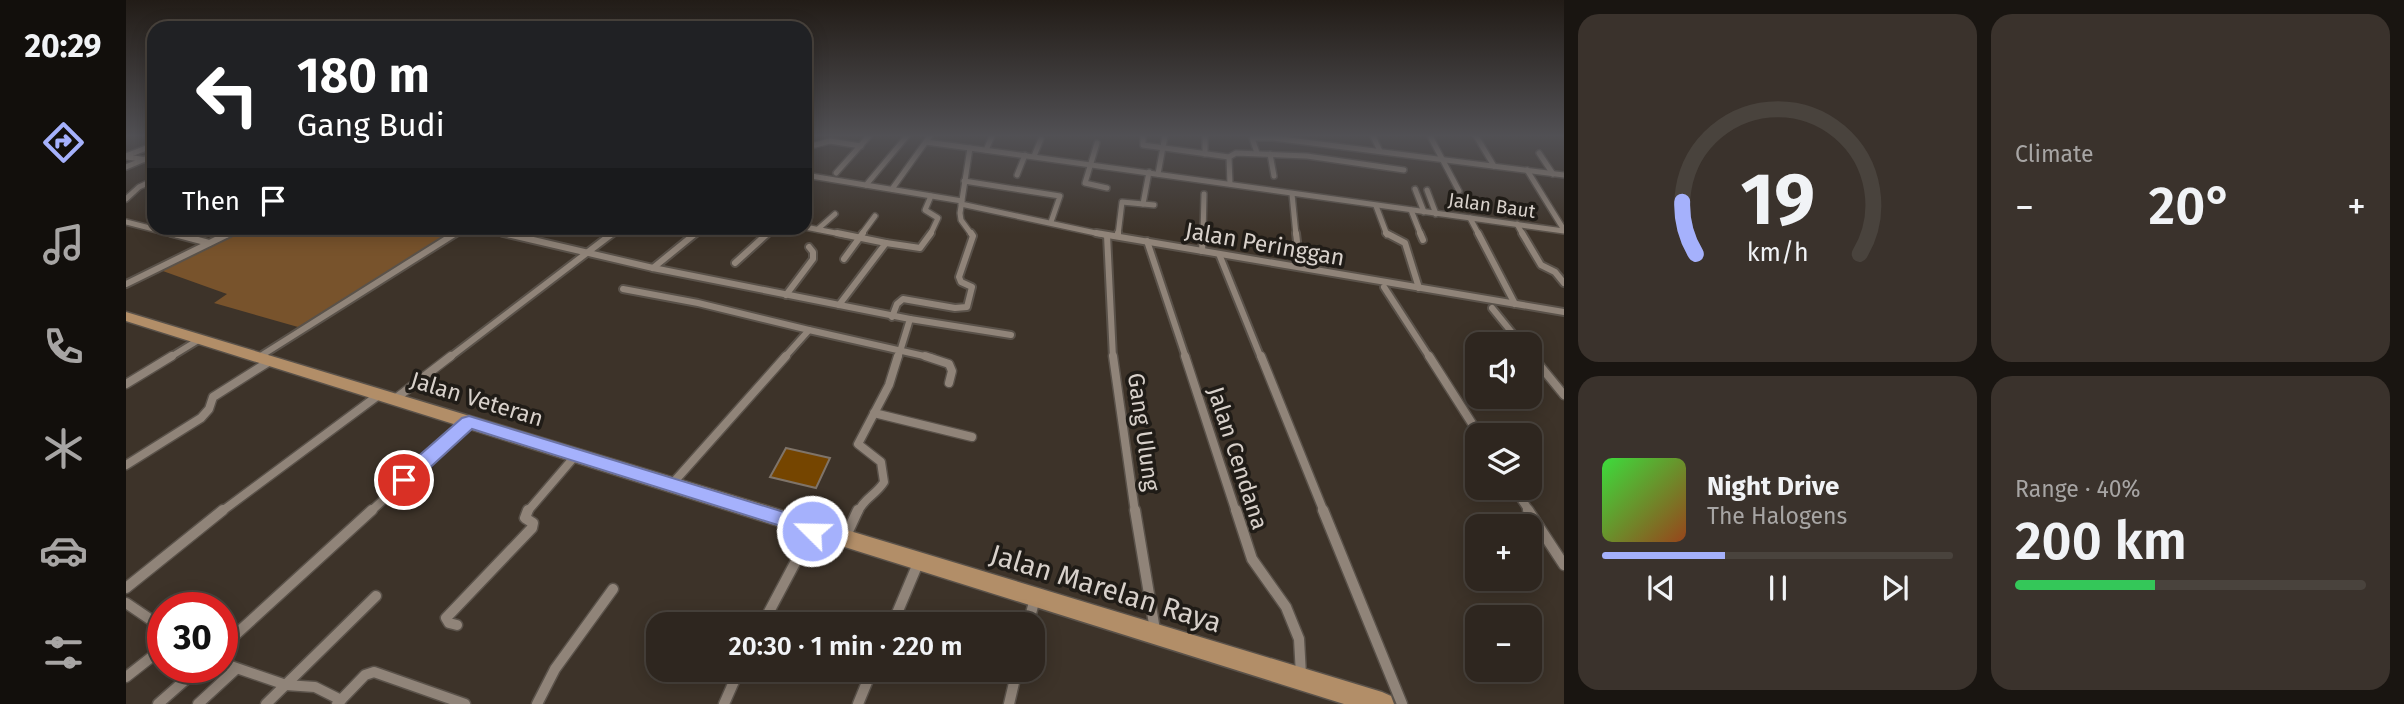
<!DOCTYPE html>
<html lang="en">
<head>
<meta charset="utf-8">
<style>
  :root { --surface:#2e261f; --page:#3a322c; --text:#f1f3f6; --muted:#a7a5a4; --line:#49433d; --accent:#a5b1fc }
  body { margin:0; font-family:"Fira Sans",sans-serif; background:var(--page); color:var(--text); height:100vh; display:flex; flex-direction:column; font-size:26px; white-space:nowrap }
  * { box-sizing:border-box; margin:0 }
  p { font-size:23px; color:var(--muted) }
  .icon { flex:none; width:38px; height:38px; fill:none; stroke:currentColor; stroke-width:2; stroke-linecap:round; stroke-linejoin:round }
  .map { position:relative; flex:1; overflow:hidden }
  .sheet { display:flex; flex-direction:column; gap:14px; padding:14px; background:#191511; width:840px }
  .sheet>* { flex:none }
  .top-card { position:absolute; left:21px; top:21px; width:665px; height:214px; border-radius:21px; box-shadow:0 4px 18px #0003,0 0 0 2px var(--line); background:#202124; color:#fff; overflow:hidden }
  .fabs { position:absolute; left:1339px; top:332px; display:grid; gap:14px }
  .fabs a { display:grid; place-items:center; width:77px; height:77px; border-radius:14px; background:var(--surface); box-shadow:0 4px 18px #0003,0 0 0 2px var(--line); font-size:35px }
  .speed { position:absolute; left:21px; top:592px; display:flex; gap:14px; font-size:35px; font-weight:700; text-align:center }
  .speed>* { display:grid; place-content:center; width:91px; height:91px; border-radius:50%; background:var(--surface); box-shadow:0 4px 18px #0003,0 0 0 2px var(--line); line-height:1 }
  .speed .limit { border:10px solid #d22; background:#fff; color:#111 }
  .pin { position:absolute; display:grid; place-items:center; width:60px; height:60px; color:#fff; margin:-30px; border:4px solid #fff; border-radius:50%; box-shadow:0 2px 7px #0007 }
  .me { position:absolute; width:77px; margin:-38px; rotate:293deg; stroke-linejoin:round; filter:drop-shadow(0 0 5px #0008) }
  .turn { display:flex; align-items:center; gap:24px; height:147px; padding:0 35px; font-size:32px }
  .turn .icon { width:91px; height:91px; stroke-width:2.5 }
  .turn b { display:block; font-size:49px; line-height:60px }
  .then { display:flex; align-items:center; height:66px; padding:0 35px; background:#0003; gap:14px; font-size:26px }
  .big { font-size:52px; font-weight:600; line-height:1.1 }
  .sheet .tile { flex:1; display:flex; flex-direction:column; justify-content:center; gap:10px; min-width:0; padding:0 24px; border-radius:21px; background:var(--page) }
  .sheet .dial { align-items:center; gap:0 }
  .dial svg { height:182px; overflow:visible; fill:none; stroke:var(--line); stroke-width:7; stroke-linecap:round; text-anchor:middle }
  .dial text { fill:var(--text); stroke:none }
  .song { display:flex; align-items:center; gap:21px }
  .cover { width:84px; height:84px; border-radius:10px; background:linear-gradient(135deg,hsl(120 70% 55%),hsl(20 70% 35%)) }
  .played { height:7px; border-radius:4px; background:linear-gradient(90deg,var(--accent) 35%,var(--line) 35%) }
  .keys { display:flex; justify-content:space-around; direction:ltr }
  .heat { display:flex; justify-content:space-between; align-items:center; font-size:38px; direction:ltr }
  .charge { height:10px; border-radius:5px; background:linear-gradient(90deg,#34c759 40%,var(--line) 0) }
  .sheet .tiles { flex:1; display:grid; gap:14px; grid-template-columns:repeat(2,1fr) }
  .trip { position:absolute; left:520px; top:612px; width:399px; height:70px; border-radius:21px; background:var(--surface); box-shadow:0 4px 18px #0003,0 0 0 2px var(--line); font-weight:600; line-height:70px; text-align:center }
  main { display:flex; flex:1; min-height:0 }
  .tab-bar { display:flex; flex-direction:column; width:126px; justify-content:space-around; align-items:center; background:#120f0c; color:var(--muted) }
  .tab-bar .icon { width:49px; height:49px }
  .tab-bar .on { color:var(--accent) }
  .tab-bar b { font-size:32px; color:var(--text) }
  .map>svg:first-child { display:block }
  .green { fill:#78532c }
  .building { fill:#754500; stroke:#7f7469; stroke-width:2 }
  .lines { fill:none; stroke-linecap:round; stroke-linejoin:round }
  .minor-far3-casing { stroke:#5a524a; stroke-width:8 }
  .minor-far2-casing { stroke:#5a524a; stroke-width:10 }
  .minor-far1-casing { stroke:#5a524a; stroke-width:11 }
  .minor-casing { stroke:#5a524a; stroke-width:13 }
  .primary-casing { stroke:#5a524a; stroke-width:3 }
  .minor-far3 { stroke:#908479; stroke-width:5 }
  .minor-far2 { stroke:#908479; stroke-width:6 }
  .minor-far1 { stroke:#908479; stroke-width:8 }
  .minor { stroke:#908479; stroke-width:10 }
  .primary { fill:#b28e68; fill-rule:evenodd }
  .route { fill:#a5b1fc; stroke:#6b73a4; stroke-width:2 }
  .labels { text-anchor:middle; stroke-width:7; stroke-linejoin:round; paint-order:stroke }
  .far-street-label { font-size:19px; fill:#d8d1cb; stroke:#201c17 }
  .street-label { font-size:23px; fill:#d8d1cb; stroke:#201c17 }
  .near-street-label { font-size:28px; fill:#d8d1cb; stroke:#201c17 }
</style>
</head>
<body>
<main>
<nav class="tab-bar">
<b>20:29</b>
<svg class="icon on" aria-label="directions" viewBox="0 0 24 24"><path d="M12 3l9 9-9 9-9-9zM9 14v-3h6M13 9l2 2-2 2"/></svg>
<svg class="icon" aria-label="music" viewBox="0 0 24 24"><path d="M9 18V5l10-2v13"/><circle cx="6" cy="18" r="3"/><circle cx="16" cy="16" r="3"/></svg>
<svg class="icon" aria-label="phone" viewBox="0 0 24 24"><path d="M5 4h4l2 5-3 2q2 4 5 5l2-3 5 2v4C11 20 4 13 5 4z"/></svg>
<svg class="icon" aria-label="climate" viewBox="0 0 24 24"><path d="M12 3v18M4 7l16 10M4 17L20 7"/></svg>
<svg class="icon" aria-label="car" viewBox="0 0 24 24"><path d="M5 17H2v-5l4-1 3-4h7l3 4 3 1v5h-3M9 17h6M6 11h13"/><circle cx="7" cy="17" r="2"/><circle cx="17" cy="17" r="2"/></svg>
<svg class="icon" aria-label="filters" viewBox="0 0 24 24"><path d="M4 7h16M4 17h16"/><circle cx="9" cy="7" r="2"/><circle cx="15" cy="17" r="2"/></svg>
</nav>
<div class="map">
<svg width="1438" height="704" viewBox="0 0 1438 704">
  <rect width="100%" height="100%" fill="#3d3329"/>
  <!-- green -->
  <path class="green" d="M121,228H331L172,327L88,303L101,294L34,270Z"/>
  <!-- building -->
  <path class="building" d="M660,448L704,458L690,488L644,477Z"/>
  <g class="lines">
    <!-- minor-far3 casing -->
    <g class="minor-far3-casing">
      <g id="minor-far3">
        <path d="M1017,136V145L1103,157"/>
        <path d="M1079,136V154"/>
        <path d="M1247,136L1254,151"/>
        <path d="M1304,136L1333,191"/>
        <path d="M1350,136L1368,166"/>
        <path d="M800,142L844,148"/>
        <path d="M971,143L959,183L981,188"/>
        <path d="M679,144L689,145L704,141L735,146"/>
        <path d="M860,150L866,136"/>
        <path d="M1131,153L1126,138H1147L1438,175"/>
        <path d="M1413,153L1427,174"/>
        <path d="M1144,154L1148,176"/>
        <path d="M0,156L28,145"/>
        <path d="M908,156L915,139"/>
        <path d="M1,157L28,161"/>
        <path d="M0,167L19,159"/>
        <path d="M1401,170L1438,230"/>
        <path d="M710,173L743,136"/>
        <path d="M1032,174L1039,136"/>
        <path d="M679,175L836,201"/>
        <path d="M891,175L899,155"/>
        <path d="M838,181L934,196L925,222"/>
        <path d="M1104,184L1103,157L1110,153L1181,156L1278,170"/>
        <path d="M740,185L781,136"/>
        <path d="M766,189L804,136"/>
        <path d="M1289,189L1298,212"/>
        <path d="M1301,190L1310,214"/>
        <path d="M1166,194L1170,235"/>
        <path d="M0,199L13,187L28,180"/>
        <path d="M835,204L979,235"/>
        <path d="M1017,204L1023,172"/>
        <path d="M1250,206L1261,235"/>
        <path d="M1285,210L1295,235"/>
        <path d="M1344,218L1353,235"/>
        <path d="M0,222L51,235"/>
        <path d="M1391,224L1397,235"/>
        <path d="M679,227L720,235"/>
        <path d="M354,228L384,235"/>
        <path d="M692,229L709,214"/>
        <path d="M101,235L115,228"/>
        <path d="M327,235L338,228"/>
        <path d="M485,235L494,228"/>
        <path d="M568,235L577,228"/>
        <path d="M640,235L648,228"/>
        <path d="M735,235L749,216"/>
        <path d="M804,235L812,218L799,210L805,196"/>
        <path d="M846,235L835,220L834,213L844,148L1438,231"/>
        <path d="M992,235L996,202L1028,205"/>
        <path d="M1077,235L1078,194"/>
      </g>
    </g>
    <!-- minor-far2 casing -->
    <g class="minor-far2-casing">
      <g id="minor-far2">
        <path d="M45,233L83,243"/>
        <path d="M377,233L527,268L784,319L772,358"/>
        <path d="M711,233L760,243L713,305"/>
        <path d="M970,233L1438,312"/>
        <path d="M1170,233L1174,267"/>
        <path d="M1260,233L1279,243L1293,288"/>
        <path d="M1294,233L1297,240"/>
        <path d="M1352,233L1389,304"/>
        <path d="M1396,233L1415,265L1429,272L1438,283"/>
        <path d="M981,235L987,358"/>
        <path d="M992,236V233"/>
        <path d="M1021,241L1060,358"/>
        <path d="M760,243L794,248L805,233"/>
        <path d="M1076,251L1077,233"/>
        <path d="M1093,254L1135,358"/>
        <path d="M718,259L737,233"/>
        <path d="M609,263L642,233"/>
        <path d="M527,268L570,233"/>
        <path d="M0,284L104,233"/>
        <path d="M1258,287L1304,358"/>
        <path d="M497,289L572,303L683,330L658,358"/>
        <path d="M660,295L687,259V252L683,247"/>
        <path d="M1366,308L1396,345"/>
        <path d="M766,317L771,304L777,299L829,308L841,307L846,287L835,282L833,277L847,236L845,233"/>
        <path d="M784,319L885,335"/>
        <path d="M683,330L807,358"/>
        <path d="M1404,354L1407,358"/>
        <path d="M133,357L330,233"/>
        <path d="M43,358L74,339"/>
        <path d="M323,358L487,233"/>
      </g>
    </g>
    <!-- minor-far1 casing -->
    <g class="minor-far1-casing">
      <g id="minor-far1">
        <path d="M799,356L823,364L826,371L823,383"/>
        <path d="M987,356L1009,512"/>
        <path d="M1059,356L1110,512"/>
        <path d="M1135,356L1198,512"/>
        <path d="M1303,356L1354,436"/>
        <path d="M1406,356L1438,395"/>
        <path d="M0,384L46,356"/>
        <path d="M269,399L325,356"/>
        <path d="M748,413L846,437"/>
        <path d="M0,465L75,418L83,409L87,397L144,361"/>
        <path d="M546,484L660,356"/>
        <path d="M1388,488L1404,512"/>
        <path d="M95,512L254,394"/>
        <path d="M244,512L343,422"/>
        <path d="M401,512L450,455"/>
        <path d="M732,512C738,498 750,495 758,482L755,462L732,444L763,385L772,356"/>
      </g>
    </g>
    <!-- minor casing -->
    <g class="minor-casing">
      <g id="minor">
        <path d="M1009,510L1029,630"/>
        <path d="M1110,510L1126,559L1160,607L1173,639L1175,675"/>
        <path d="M1197,510L1276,704"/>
        <path d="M1402,510L1438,565"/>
        <path d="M719,538L732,510"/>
        <path d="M0,588L97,510"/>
        <path d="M0,603L37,628"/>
        <path d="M331,625L323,623L320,618L406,528L407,523L399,518L402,510"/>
        <path d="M636,625L687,529"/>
        <path d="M766,625L793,561"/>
        <path d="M902,625L909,598"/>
        <path d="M96,647L246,510"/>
        <path d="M96,663L160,685L189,687L215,700"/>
        <path d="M0,677L37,648"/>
        <path d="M32,704L74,667"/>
        <path d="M72,704L110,669"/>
        <path d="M140,704L250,596"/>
        <path d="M211,704L239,675L248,672L339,704"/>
        <path d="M411,704L429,669L487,589"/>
        <path d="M598,704L613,670"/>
        <path d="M732,704L746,670"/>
        <path d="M883,704L891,670"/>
      </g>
    </g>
    <!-- primary casing -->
    <g class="primary-casing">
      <path id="primary" d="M0,312L1256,692L1265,696L1268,704H1218L0,321Z"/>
    </g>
    <!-- minor-far3 -->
    <use href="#minor-far3" class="minor-far3"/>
    <!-- minor-far2 -->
    <use href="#minor-far2" class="minor-far2"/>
    <!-- minor-far1 -->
    <use href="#minor-far1" class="minor-far1"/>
    <!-- minor -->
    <use href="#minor" class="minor"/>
    <!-- primary -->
    <use href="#primary" class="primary"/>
  </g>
  <!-- sky -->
  <linearGradient id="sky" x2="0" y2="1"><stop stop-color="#221c17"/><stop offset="0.58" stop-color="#515054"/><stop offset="1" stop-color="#515054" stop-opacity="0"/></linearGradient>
  <rect width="1438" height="234" fill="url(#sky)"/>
  <!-- route -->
  <path class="route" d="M343,416L694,523L696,531L693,537L686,539L677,533L346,429L285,485H271L268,480L271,475L336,418Z"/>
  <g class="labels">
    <!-- far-street labels -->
    <g class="far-street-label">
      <text transform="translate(1366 205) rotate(8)" y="7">Jalan Baut</text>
    </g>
    <!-- street labels -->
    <g class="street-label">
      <text transform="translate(1139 244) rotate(10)" y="8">Jalan Peringgan</text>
      <text transform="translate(351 399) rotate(17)" y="8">Jalan Veteran</text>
      <text transform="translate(1018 432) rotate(82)" y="8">Gang Ulung</text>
      <text transform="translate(1112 458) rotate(72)" y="8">Jalan Cendana</text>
    </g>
    <!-- near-street labels -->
    <g class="near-street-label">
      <text transform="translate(980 588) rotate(17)" y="10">Jalan Marelan Raya</text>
    </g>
  </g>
</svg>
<div class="fabs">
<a><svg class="icon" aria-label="sound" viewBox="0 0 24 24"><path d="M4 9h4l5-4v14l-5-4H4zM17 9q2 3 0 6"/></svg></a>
<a><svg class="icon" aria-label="layers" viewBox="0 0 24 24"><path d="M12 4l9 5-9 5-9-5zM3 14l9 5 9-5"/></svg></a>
<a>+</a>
<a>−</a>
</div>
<div class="speed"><div class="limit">30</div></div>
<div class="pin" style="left:278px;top:480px;background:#d93025"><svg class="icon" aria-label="arrive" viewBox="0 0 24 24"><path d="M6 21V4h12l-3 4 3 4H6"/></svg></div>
<svg class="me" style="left:686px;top:531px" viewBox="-20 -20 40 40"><circle r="17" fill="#a5b1fc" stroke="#fff" stroke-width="3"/><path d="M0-11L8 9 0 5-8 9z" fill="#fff"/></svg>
<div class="trip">20:30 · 1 min · 220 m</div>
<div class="top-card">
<div class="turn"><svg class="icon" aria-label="left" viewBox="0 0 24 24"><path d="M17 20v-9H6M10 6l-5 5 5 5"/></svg><div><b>180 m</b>Gang Budi</div></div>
<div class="then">Then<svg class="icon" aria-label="arrive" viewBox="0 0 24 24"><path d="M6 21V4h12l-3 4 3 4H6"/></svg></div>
</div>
</div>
<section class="sheet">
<div class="tiles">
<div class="tile dial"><svg viewBox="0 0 100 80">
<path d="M14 69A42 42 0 1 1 86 69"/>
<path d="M14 69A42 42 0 0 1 8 46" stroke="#a5b1fc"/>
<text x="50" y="56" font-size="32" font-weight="700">19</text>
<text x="50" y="72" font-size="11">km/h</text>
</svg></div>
<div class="tile"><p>Climate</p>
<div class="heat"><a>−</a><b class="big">20°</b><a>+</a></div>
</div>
<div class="tile">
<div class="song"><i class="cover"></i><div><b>Night Drive</b><p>The Halogens</p></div></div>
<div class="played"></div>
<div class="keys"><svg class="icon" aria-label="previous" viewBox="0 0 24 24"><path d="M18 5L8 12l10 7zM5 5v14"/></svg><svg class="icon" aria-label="pause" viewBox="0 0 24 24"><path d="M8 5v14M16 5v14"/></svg><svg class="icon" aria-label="next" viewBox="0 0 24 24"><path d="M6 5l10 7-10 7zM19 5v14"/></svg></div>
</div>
<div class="tile"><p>Range · 40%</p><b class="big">200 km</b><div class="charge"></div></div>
</div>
</section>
</main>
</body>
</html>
